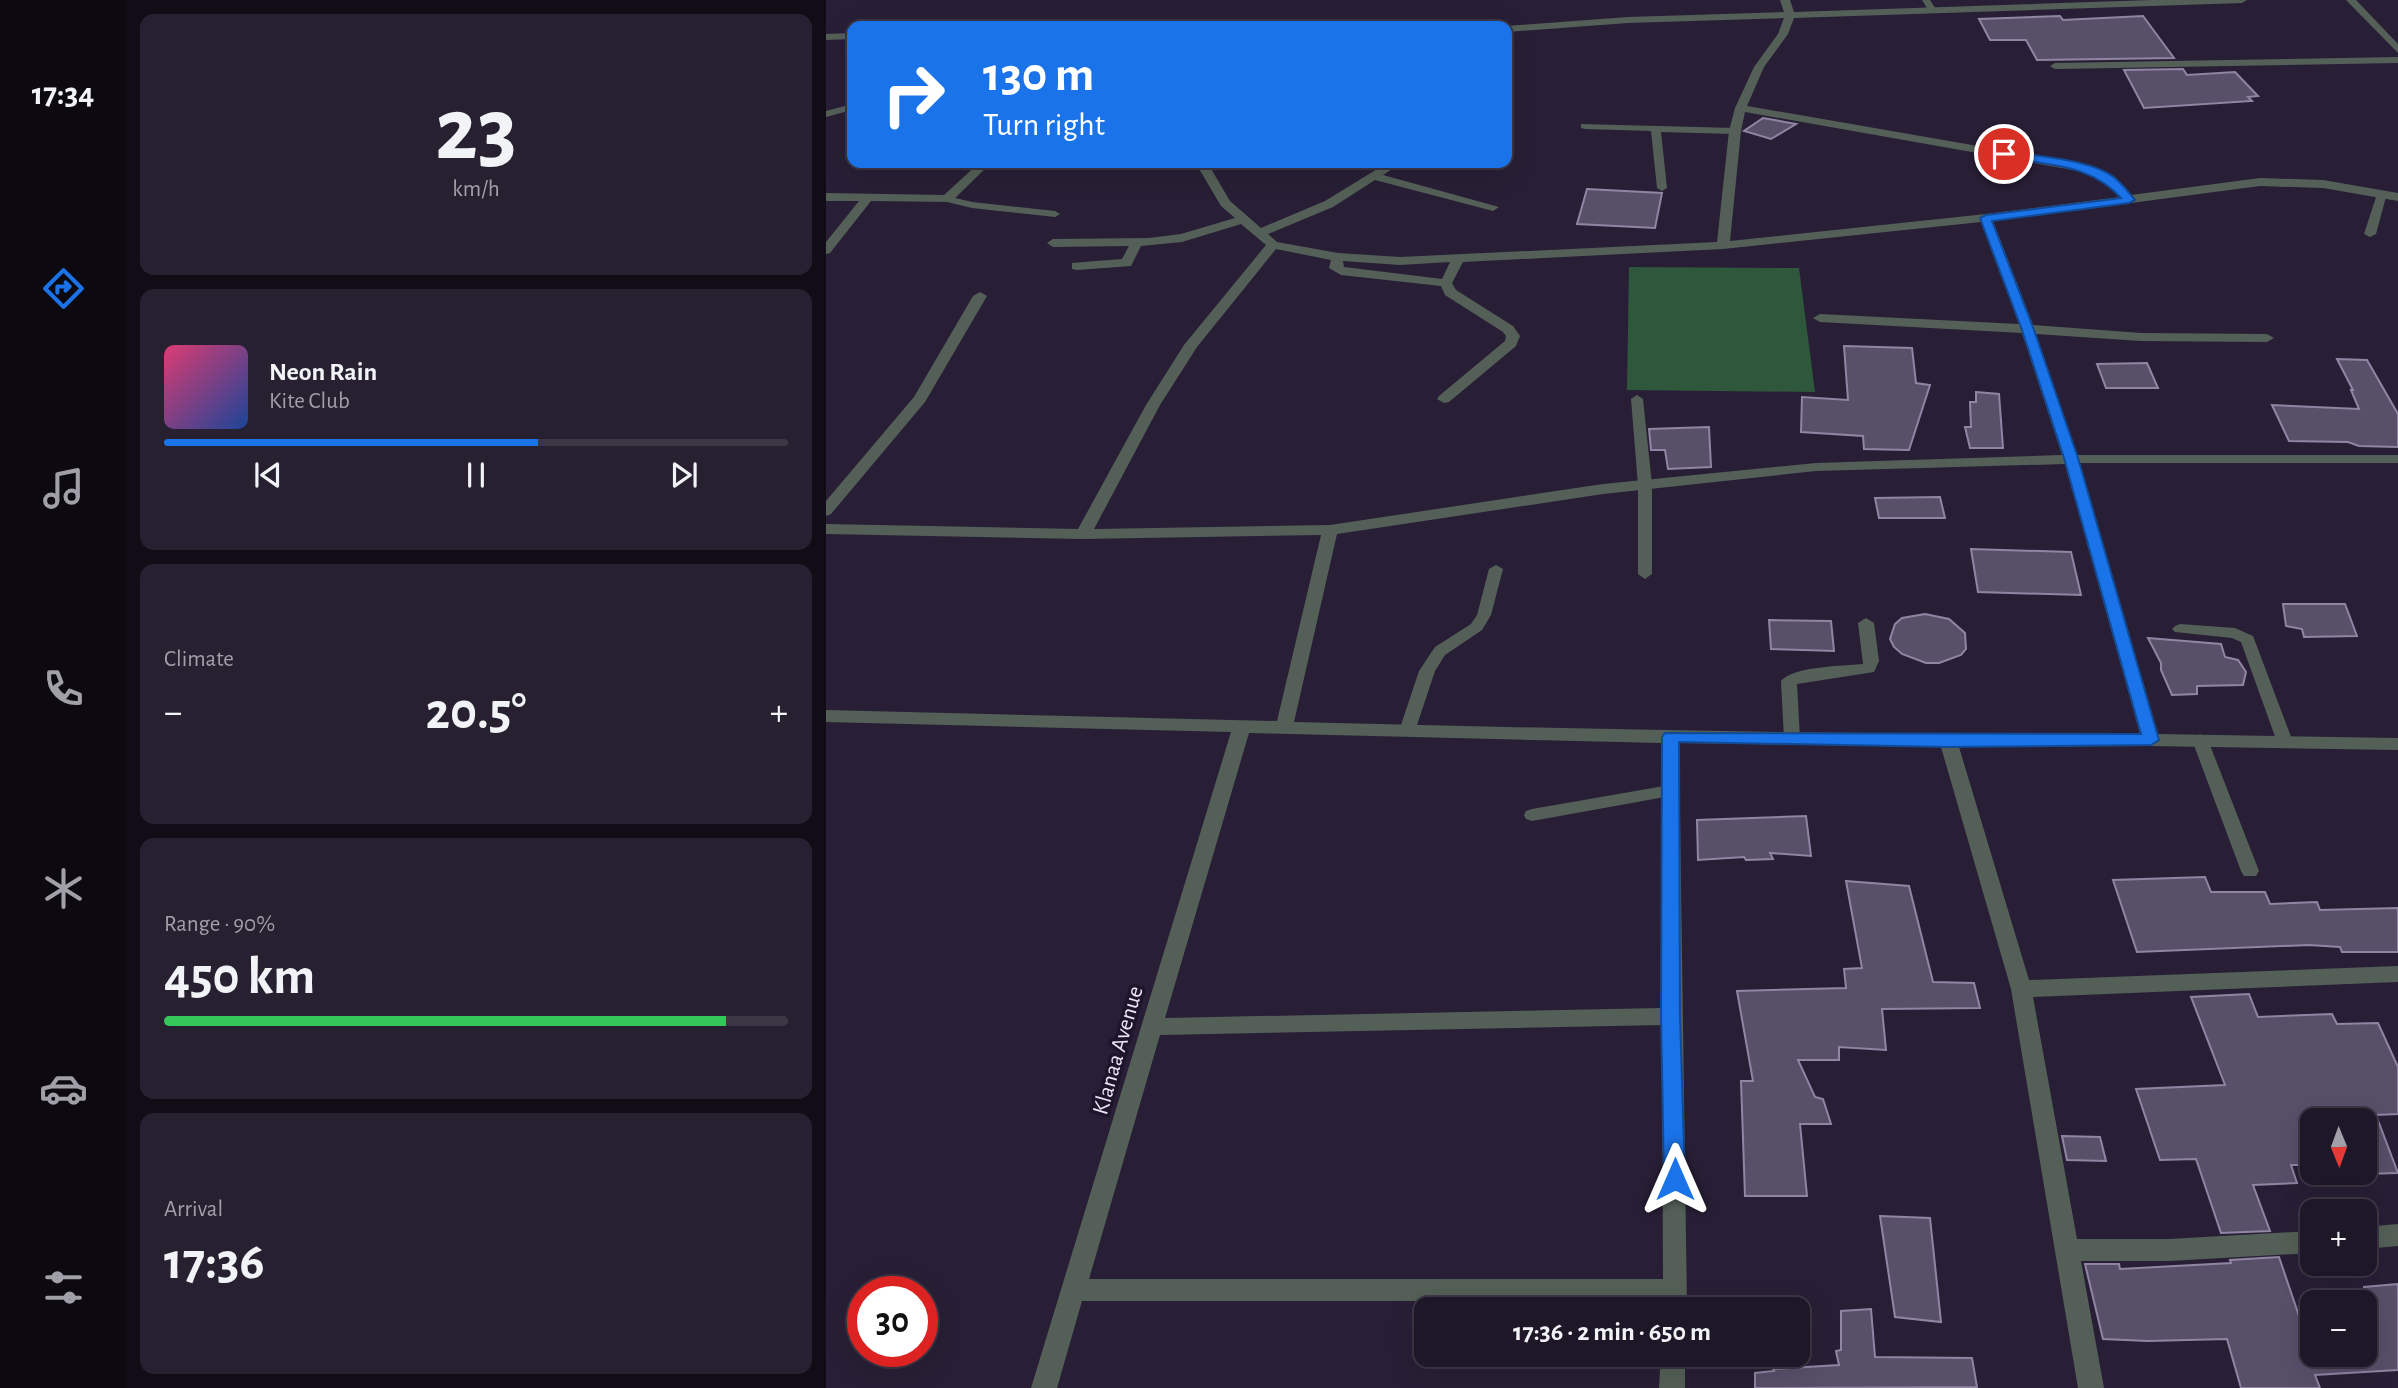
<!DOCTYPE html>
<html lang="en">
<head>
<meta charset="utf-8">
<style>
  :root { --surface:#1e1728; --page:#262030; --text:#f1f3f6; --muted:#a19fa8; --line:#3c3645; --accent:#1a73e8 }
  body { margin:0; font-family:"Alegreya Sans",sans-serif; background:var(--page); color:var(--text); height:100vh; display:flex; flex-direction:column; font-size:26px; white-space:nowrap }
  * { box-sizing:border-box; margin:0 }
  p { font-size:23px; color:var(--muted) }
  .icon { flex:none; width:38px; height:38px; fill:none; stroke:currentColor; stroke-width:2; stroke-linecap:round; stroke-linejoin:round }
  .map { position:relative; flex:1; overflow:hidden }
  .panel { display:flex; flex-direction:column; gap:14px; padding:14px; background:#100d16; width:700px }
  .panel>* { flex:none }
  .banner { position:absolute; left:21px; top:21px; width:665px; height:147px; border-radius:14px; box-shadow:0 7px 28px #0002,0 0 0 2px var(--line); background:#1a73e8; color:#fff; overflow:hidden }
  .needle { width:46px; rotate:179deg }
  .controls { position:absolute; left:1474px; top:1108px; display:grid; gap:14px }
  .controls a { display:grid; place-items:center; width:77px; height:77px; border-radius:14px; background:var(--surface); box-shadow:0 7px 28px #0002,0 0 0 2px var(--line); font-size:35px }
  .speed { position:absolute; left:21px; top:1276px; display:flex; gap:14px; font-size:35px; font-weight:700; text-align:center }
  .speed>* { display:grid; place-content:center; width:91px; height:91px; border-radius:50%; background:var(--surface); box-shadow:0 7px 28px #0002,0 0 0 2px var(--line); line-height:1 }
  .speed .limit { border:10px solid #d22; background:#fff; color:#111 }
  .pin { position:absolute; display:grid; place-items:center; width:60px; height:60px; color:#fff; margin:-30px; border:4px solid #fff; border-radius:50%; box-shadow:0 2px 7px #0007 }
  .me { position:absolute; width:77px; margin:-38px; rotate:0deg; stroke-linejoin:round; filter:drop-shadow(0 0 5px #0008) }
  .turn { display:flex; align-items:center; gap:24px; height:147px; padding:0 21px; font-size:32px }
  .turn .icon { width:91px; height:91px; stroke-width:2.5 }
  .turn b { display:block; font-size:49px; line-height:60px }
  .big { font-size:52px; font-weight:700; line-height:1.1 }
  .panel .card { flex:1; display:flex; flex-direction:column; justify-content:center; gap:10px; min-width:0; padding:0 24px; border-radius:14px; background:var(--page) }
  .panel .dial { align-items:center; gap:0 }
  .dial b { font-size:91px; line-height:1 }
  .song { display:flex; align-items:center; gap:21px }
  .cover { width:84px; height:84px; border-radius:10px; background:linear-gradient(135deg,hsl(340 70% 55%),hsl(220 70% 35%)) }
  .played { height:7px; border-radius:4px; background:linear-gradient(90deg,var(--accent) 60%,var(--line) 60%) }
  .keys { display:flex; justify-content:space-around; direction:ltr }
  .heat { display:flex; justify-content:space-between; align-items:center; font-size:38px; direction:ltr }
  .charge { height:10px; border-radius:5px; background:linear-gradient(90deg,#34c759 90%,var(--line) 0) }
  .trip { position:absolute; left:588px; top:1297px; width:396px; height:70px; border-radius:14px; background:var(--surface); box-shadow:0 7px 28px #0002,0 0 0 2px var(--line); font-weight:700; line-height:70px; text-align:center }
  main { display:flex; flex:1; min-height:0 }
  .menu { display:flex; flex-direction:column; width:126px; justify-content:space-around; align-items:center; background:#0c0910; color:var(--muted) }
  .menu .icon { width:49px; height:49px }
  .menu .selected { color:var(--accent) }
  .menu b { font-size:32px; color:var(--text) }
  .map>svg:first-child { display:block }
  .green { fill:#2f573c }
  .building { fill:#584f69; stroke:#9085a3; stroke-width:2 }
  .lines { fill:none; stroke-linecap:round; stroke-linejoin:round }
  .lane { fill:#546057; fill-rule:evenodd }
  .street { fill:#546057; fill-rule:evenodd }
  .route { fill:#1a73e8; stroke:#114b97; stroke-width:2 }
  .labels { text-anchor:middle; stroke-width:7; stroke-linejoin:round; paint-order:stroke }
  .near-street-label { font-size:23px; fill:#ece6f6; stroke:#1e152c }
</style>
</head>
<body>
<main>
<nav class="menu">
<b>17:34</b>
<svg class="icon selected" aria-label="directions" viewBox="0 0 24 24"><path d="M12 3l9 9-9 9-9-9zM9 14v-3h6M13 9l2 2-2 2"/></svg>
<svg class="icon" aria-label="music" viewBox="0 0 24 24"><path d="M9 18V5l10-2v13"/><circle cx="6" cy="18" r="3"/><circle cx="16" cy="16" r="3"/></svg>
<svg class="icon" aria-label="phone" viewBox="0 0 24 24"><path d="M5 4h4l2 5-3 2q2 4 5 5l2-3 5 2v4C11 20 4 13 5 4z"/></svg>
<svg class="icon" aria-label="climate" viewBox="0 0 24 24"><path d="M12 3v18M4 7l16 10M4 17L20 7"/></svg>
<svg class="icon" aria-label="car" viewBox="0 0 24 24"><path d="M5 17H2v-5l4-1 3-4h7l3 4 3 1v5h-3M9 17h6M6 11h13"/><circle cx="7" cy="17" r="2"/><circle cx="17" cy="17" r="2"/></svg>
<svg class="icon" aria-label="filters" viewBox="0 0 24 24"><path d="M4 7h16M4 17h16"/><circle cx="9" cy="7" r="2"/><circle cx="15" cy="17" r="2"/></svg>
</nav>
<section class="panel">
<div class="card dial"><b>23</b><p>km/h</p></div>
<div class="card">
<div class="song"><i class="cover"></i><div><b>Neon Rain</b><p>Kite Club</p></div></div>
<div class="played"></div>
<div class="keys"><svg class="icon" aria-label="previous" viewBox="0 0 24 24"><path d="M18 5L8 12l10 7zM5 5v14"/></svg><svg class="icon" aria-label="pause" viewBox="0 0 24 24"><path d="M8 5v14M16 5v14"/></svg><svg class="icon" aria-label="next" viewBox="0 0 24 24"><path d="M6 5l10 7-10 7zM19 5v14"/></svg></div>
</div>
<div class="card"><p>Climate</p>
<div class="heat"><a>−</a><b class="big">20.5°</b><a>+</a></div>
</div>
<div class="card"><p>Range · 90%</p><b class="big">450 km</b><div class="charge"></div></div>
<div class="card"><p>Arrival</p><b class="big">17:36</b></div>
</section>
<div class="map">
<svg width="1572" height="1388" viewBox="0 0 1572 1388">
  <rect width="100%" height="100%" fill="#281f36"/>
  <!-- green -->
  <path class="green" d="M803,267L973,268L989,392L801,390Z"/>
  <!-- building -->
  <g class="building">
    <path d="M1234,16L1237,20L1317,16L1348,58L1211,60L1200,40H1164L1153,19Z"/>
    <path d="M1357,69L1361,75L1409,72L1432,96L1422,97L1426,101L1318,108L1298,70Z"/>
    <path d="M937,118L970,124L945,139L918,131Z"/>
    <path d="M761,189L836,193L829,228L751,224Z"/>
    <path d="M1018,346L1086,348L1090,383L1104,385L1083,450L1038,449L1037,436L975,432L976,397L1022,400Z"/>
    <path d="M1511,359L1541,360L1572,414V447L1533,446L1522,442L1463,441L1446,405L1533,409L1525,390H1527Z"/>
    <path d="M1321,363L1332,388H1280L1271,364Z"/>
    <path d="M1150,392L1173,394L1177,448H1144L1139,427H1145L1144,402H1150Z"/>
    <path d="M883,427L885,467L842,469L839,450H825L823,429Z"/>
    <path d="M1114,497L1119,518H1053L1049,498Z"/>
    <path d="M1145,549L1245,552L1255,595L1152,592Z"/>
    <path d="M1457,604H1519L1531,636L1478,637L1476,629L1460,626Z"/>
    <path d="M1099,614L1123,619L1139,633L1140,649L1135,655L1113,663H1100L1076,654L1068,647L1064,639L1069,624L1076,618Z"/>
    <path d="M943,620L1005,621L1008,651L945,649Z"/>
    <path d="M1322,638L1395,644L1399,657L1412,660L1420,672L1417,685L1371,686V694L1346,695L1335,670V663Z"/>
    <path d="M980,816L985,856L944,853L947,859L920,860L918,857L872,860L871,820Z"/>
    <path d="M1379,877L1385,892H1439L1444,904L1491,902L1494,910L1572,908V952H1516L1514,947L1483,945L1311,952L1287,880Z"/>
    <path d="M1020,881L1083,886L1107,982L1148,983L1154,1008L1056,1009L1060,1050L1013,1047V1060H972L989,1097L997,1099L1005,1124H974L981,1196H919L915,1081H927L911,991L1020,988L1018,969L1036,968Z"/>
    <path d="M1423,994L1432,1017L1506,1014L1511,1024L1552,1023L1572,1067V1114L1550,1115L1572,1173L1538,1174V1112L1486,1113V1165H1465L1471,1183L1427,1185L1444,1231L1395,1233L1370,1159L1334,1160L1310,1089L1399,1085L1365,997Z"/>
    <path d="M1236,1136L1274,1137L1280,1161L1241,1160Z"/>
    <path d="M1054,1216L1104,1218L1115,1322L1069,1317Z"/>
    <path d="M1453,1257L1486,1354H1538V1287L1572,1284V1370L1489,1375L1494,1388H1415L1401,1339L1322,1341L1277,1339L1259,1264H1293L1294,1269L1405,1263L1404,1260Z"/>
    <path d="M1045,1309L1049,1357L1146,1358L1151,1387L929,1388V1373L948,1371L947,1369L1013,1365L1010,1351L1015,1350V1311Z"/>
  </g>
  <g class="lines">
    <!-- lane -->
    <g class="lane">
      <path d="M1096,0H1104L1111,11L1110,13H1104Z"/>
      <path d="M755,124L909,128L914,131L909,134L835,132L841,188L836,191L831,188L825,131L759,129L755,128Z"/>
      <path d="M1552,191L1561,193L1550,234L1544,237L1538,234Z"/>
      <path d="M121,196L146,202L229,211L234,214L229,217L146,208L117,201L116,199Z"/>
      <path d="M811,395L817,399L826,485V574L819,579L812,574V485L805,399Z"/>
      <path d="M670,565L677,569L665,615L656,630L619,655L609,671L589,731L587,735H575L573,731L593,671L609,647L645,624L651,615L663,569Z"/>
      <path d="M1040,618L1048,623L1053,661L1048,672L971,684L974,739L966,745L960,743L958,739L955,681C968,666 1017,666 1037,664L1032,623Z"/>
      <path d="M1354,624L1409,628L1427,636L1467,742L1465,746H1453L1451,742L1415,642L1406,638L1349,632L1346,629L1349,626Z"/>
      <path d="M1374,734L1382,740L1433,871L1430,876H1418L1415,871L1366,740Z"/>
      <path d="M844,785L850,787L852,791L850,795L706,821L700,819L698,815L700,811L706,809Z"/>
    </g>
    <!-- street -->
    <g class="street">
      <path d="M954,0H964L968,12L1325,0H1421L1416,3L968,18L962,34L938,67L921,106L1256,164L1289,177L1305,195L1434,178L1497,180L1572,193V201L1497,188L1434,186L1167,221L1207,325L1315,333L1441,334L1448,338L1441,342L1315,341L1210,334L1251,455H1572V463H1254L1332,734L1572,738V750L1325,746L1133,747L1203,980L1572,966V982L1207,997L1251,1239H1343L1486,1231V1253L1343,1261H1255L1278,1388H1252L1185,989L1115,747L853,743L861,1309H837V1301H256L231,1388H205L405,732L0,722V710L451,721L495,535L257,539L0,534V524L252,529L320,405L358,345L440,245L415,224L356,242L315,246L305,266L251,270L246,269V263L296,259L303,246L227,247L221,243L227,239L323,238L355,234L409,218L395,206L372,167L373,163H385L384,167L404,201L435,228L499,201L561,163H575L557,175L673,207L667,211L549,180L507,207L442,234L451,242L512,253L574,257L891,242L903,131L909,108L928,67L952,34L958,18L802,23L681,32L680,26L802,17L958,12ZM919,112L1253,171L1281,183L1294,197L1160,214L904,241L915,131ZM1155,222L1193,324L994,314L987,318L994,322L1196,333L1236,455L990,463L777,484L504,525L268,529L334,405L371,347L450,249L505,260L503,268L515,275L615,286L619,295L677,332L680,336L679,341L613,396L611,399L618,403L623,402L690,346L694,336L687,326L630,290L626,283L637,262L897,249ZM517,261L574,265L624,262L616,279L518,267ZM1239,464L1314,734C1032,735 750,729 468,722L511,534L777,494L990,471ZM423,733L835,743L836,1008L339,1018ZM836,1025L837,1279H263L334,1035Z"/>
      <path d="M1520,0H1530L1572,44V53Z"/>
      <path d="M26,33V39L0,40V34Z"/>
      <path d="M1572,57V63L1229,69L1224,66L1229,63Z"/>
      <path d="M26,104V110L0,117V111Z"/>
      <path d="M153,163H165L125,202L45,201L4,253L0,254V242L33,201H0V193L118,195Z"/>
      <path d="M154,292L161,296L99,402L5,514L0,516V501L88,397L147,296Z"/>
      <path d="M1572,1224V1246L1538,1249V1227Z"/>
      <path d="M835,1354H859V1388H833Z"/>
    </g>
  </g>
  <!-- route -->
  <path class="route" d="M1178,151C1208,156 1267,159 1290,179C1297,185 1303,193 1309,200L1303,203L1166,221L1208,330L1252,458L1333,740L1325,745L1122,747L853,742L854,1016L859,1179L856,1185L849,1188L841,1185L838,1179L835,1016L836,737L839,733L1315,734L1238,458L1196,330L1154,218L1160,215L1295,198C1263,162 1218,166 1174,156V152Z"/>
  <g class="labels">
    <!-- near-street labels -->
    <g class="near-street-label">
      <text transform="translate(291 1050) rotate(-74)" y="8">Klanaa Avenue</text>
    </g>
  </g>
</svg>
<div class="controls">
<a><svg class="needle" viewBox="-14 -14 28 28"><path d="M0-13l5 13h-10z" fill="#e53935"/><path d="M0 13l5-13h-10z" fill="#a19fa8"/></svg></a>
<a>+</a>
<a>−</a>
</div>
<div class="speed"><div class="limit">30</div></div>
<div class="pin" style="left:1178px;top:154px;background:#d93025"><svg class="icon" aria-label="arrive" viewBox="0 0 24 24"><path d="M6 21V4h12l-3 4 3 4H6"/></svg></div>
<svg class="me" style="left:849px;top:1179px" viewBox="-20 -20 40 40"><path d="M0-17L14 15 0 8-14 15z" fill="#1a73e8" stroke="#fff" stroke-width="4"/></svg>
<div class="trip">17:36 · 2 min · 650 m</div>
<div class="banner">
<div class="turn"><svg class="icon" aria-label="right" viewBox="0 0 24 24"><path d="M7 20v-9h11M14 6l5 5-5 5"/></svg><div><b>130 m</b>Turn right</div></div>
</div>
</div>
</main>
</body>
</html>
